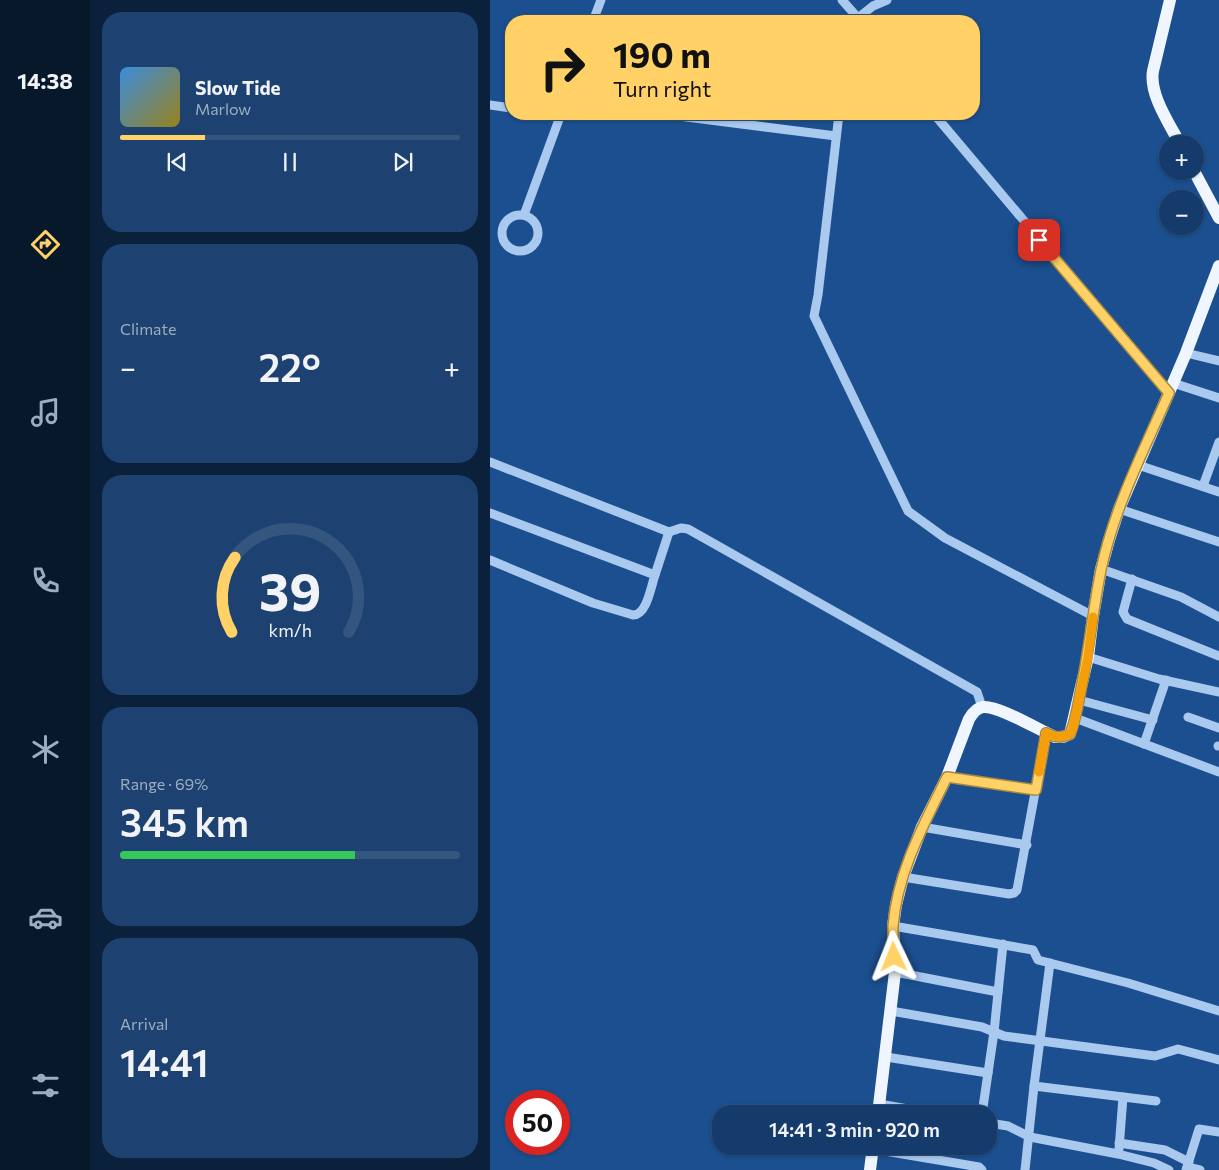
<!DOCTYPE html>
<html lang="en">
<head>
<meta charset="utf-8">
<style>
  :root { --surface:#143b6b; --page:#1d4271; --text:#f1f3f6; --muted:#9dadc1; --line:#33557e; --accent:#ffd166 }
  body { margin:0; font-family:Commissioner,sans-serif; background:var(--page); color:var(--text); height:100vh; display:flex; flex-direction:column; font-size:19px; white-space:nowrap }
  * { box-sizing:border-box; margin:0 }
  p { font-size:16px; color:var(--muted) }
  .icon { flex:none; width:28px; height:28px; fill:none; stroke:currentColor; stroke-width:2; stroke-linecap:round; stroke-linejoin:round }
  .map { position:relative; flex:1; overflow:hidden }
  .drawer { display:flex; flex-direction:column; gap:12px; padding:12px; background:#0b203b; width:400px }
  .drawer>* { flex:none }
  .guide { position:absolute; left:15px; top:15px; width:475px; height:105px; border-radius:20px; box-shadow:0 1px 4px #0004,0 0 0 1px var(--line); background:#ffd166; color:#111; overflow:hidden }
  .buttons { position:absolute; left:669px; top:135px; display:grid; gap:10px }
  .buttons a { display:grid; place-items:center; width:45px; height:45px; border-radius:50%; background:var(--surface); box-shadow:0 1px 4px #0004,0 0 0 1px var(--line); font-size:25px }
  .speed { position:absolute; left:15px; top:1090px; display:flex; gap:10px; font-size:25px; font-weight:700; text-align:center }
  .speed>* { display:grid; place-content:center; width:65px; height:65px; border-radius:50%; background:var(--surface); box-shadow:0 1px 4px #0004,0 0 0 1px var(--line); line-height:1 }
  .speed .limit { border:8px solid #d22; background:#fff; color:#111 }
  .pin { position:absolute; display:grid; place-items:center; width:42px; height:42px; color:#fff; margin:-21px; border-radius:10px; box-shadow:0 2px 8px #0006 }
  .me { position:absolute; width:55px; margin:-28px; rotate:358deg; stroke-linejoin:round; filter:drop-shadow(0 0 4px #0008) }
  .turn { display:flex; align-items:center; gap:18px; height:105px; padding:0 25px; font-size:22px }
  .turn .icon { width:65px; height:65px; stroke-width:2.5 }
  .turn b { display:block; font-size:35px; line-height:42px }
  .big { font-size:38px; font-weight:600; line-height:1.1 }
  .drawer .tile { flex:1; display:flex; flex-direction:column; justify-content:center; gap:8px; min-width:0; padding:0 18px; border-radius:20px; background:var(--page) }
  .drawer .dial { align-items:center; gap:0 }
  .dial svg { height:130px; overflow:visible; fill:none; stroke:var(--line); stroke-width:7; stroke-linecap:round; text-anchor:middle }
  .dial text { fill:var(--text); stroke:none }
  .song { display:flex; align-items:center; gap:15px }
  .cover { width:60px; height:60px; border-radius:8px; background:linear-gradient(135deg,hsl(210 70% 55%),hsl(50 70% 35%)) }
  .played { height:5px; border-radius:2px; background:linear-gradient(90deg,var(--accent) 25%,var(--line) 25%) }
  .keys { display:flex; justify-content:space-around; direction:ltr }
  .heat { display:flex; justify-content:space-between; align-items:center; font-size:28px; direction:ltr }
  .charge { height:8px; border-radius:4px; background:linear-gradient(90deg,#34c759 69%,var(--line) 0) }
  .trip { position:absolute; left:222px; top:1105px; width:285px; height:50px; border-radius:20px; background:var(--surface); box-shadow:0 1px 4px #0004,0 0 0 1px var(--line); font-weight:600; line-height:50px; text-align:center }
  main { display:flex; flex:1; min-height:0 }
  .tabs { display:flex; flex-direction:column; width:90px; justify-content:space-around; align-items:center; background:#08182b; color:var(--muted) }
  .tabs .icon { width:35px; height:35px }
  .tabs .on { color:var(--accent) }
  .tabs b { font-size:22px; color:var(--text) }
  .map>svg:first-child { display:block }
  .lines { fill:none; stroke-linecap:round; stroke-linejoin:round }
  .minor { stroke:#a9c9ee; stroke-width:9 }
  .major { stroke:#f0f6ff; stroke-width:12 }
  .route-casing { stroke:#a68842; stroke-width:12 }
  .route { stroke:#ffd166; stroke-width:9 }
  .slow { stroke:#f59e0b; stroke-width:9 }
</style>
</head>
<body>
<main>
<nav class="tabs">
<b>14:38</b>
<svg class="icon on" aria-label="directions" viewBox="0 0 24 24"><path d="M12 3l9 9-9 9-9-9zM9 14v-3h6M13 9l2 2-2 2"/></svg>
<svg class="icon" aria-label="music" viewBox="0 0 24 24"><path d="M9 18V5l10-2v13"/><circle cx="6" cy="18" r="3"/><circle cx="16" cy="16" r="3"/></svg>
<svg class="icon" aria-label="phone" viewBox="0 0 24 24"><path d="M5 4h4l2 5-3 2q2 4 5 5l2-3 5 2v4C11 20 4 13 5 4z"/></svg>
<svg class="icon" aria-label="climate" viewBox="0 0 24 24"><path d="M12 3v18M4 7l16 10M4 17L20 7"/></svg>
<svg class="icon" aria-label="car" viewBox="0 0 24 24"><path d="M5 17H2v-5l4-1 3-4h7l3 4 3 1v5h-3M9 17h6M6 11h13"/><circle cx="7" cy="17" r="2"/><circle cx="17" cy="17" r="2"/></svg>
<svg class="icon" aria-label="filters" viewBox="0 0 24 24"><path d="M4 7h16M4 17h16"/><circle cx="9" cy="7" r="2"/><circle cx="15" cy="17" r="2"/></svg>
</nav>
<section class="drawer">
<div class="tile">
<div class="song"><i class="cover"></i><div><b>Slow Tide</b><p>Marlow</p></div></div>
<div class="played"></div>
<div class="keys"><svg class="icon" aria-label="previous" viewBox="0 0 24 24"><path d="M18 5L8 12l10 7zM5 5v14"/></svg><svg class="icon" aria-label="pause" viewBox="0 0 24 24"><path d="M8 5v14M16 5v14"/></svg><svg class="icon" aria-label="next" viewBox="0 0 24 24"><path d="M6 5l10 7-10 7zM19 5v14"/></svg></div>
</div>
<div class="tile"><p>Climate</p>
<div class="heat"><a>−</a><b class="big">22°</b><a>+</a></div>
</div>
<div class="tile dial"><svg viewBox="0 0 100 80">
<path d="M14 69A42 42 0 1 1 86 69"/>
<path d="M14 69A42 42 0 0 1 16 23" stroke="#ffd166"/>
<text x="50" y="56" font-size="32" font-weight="700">39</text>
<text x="50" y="72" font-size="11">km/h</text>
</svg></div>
<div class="tile"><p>Range · 69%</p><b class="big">345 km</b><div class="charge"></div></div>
<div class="tile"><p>Arrival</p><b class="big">14:41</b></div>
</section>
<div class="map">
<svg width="729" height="1170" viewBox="0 0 729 1170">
  <rect width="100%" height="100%" fill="#1b4f8f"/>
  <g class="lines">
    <!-- minor -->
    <g class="minor">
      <path d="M352,0L368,18L367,21"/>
      <path d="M103,21L111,0"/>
      <path d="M370,21L368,18L383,6L397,0"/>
      <path d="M0,105L21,108"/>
      <path d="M173,114L346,136"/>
      <path d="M349,114L328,295L324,316L418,511L455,538L603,616"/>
      <path d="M444,114L679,393"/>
      <path d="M34,215L71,114"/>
      <circle cx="30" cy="233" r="18"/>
      <path d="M696,353L729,361"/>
      <path d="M683,383L729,398"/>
      <path d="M0,462L179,532L165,575"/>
      <path d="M648,465L729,492"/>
      <path d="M713,486L729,442"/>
      <path d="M629,509L729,542"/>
      <path d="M0,513L165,575C161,586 157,615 143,615L103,603L0,560"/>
      <path d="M179,532L191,528L198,529L487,692L492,707"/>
      <path d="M611,569L691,597L729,617"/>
      <path d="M642,579L633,612L637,619L729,656"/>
      <path d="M598,657L669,679L729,692"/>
      <path d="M589,700L663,720"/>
      <path d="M698,717L729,728"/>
      <path d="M585,718L729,772"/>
      <path d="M654,744L676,680"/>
      <path d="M728,746H729"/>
      <path d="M457,777L546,790"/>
      <path d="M432,827L537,845"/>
      <path d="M413,877L519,894L524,893L527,890L556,733"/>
      <path d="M403,926L543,950L548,960L638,983L729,1011"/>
      <path d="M560,963L544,1086L666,1101"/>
      <path d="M405,972L508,992"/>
      <path d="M401,1011L492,1027L514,1036L665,1056L688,1049L729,1060"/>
      <path d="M396,1057L498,1073"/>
      <path d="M389,1104L447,1114"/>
      <path d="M492,1114L504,1032L513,944"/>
      <path d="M499,1123L518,1126L540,1137L628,1154L664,1163L679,1170"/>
      <path d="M629,1143L675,1150L699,1162"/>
      <path d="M383,1149L489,1167L492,1170"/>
      <path d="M629,1149L633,1097"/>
      <path d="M697,1167L710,1170"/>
      <path d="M535,1170L544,1086"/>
      <path d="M696,1170L709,1129L729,1132"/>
    </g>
    <!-- major -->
    <g class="major">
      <path d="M680,0L663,71C659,94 679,123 690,144"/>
      <path d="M704,171L729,218"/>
      <path d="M388,1114L405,972L403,926L406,905L413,877L432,827L457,777L479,719C482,714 486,708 493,707C508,705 549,730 565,737H573L580,734L598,657L603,616L611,569L619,540L629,509L696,353L729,266"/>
      <path d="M380,1170L383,1146"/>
    </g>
  </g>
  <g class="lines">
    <!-- route casing -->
    <g class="route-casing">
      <path id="route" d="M404,957C404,947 403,936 403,926C407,873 434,824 457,777L546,790L556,733C566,738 571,738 580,734C586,720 588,704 591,689C599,650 603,609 611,570C624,508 654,450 679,393L549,240"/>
    </g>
    <!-- route -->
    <use href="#route" class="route"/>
    <!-- slow -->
    <path class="slow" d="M549,772L556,733C566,738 571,738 580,734L583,728L598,657L603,617"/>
  </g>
</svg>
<div class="buttons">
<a>+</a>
<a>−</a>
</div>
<div class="speed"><div class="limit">50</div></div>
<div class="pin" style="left:549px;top:240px;background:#d93025"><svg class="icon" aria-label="arrive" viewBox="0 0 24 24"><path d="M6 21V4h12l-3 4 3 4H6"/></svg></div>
<svg class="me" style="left:404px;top:957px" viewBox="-20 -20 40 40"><path d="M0-17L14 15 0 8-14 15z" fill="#ffd166" stroke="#fff" stroke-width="4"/></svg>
<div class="trip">14:41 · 3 min · 920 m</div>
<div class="guide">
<div class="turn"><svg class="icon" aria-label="right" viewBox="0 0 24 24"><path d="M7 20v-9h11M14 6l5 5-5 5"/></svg><div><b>190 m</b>Turn right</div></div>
</div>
</div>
</main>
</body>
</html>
